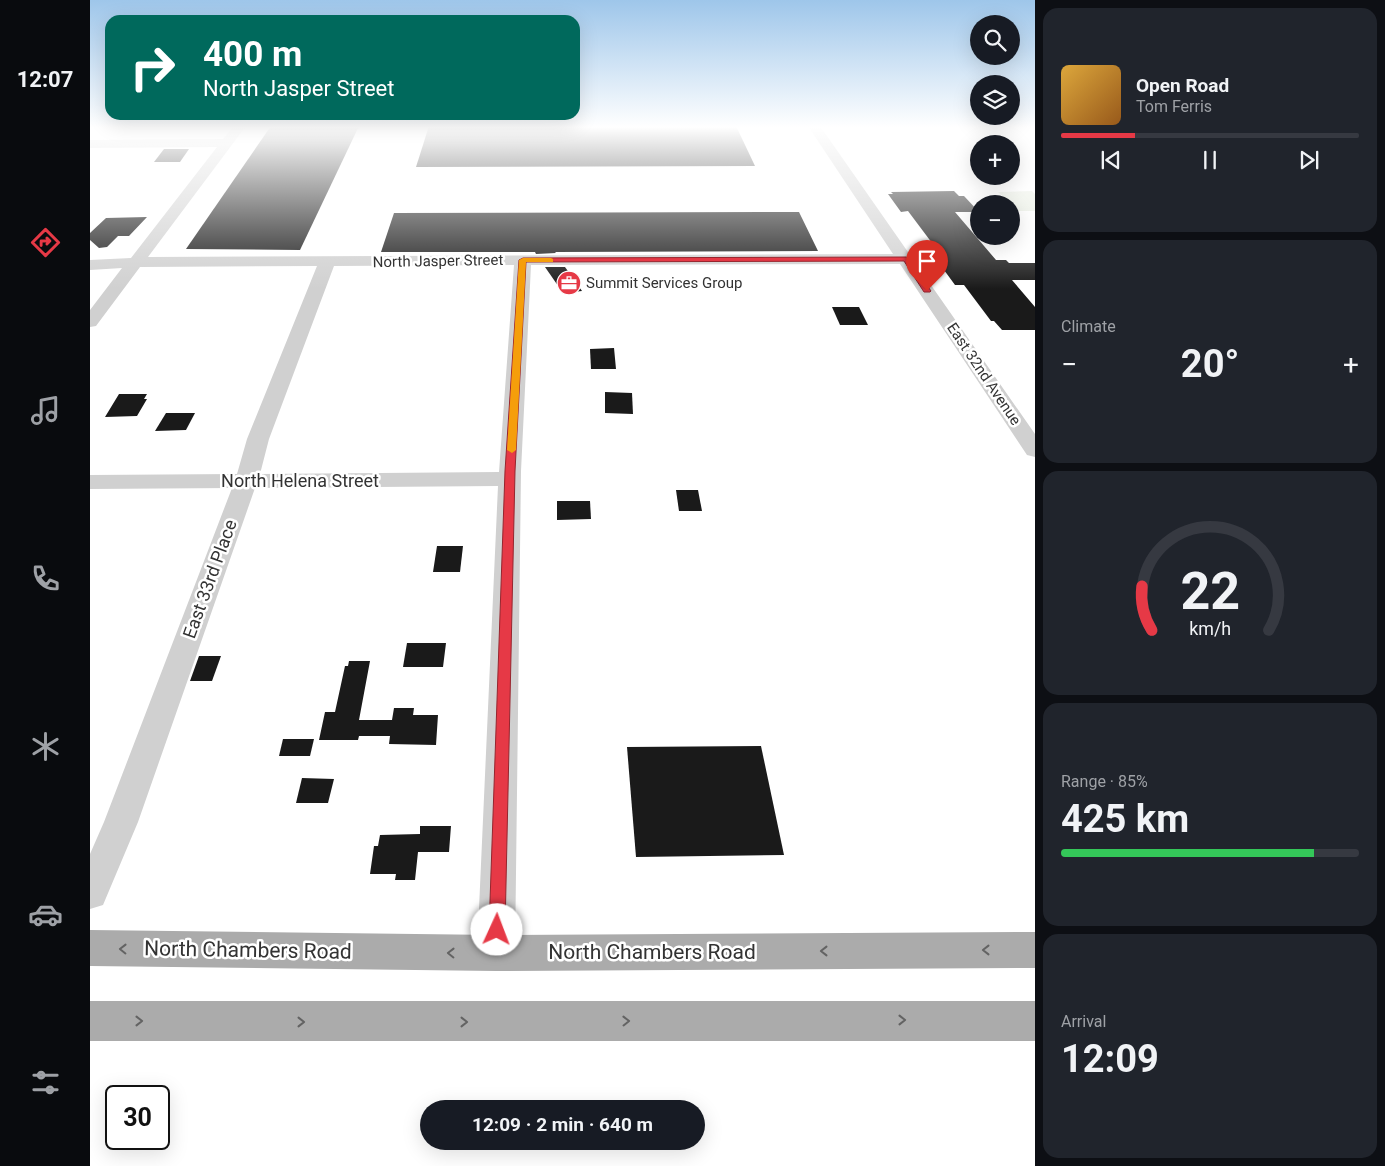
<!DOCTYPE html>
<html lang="en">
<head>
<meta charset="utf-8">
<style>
  :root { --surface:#171b24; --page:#20242c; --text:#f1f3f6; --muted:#9ea1a6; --line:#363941; --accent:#e63946 }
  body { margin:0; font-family:Roboto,sans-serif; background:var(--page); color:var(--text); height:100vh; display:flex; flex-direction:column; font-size:19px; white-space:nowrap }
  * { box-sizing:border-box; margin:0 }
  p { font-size:16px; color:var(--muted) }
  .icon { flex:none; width:28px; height:28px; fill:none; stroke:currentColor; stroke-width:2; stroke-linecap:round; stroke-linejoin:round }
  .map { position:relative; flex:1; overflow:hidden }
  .side { display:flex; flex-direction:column; gap:8px; padding:8px; background:#0d0f14; width:350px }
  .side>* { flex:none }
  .hud { position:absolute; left:15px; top:15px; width:475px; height:105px; border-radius:15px; box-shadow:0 5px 20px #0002; background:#00695c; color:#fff; overflow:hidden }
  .controls { position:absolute; left:880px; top:15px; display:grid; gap:10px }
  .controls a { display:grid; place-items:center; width:50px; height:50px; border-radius:50%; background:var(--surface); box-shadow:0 5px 20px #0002; font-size:25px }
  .speed { position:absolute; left:15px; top:1085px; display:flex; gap:10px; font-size:25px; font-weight:700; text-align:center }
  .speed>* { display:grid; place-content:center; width:65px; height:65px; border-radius:50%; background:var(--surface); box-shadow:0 5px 20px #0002; line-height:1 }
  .speed .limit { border:2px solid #111; border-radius:8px; background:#fff; color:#111 }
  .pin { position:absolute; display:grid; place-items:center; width:42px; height:42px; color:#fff; margin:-51px -21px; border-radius:50% 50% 50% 0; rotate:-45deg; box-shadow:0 0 5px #0007 }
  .pin .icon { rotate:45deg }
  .me { position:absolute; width:55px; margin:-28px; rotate:2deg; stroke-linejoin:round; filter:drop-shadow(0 0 4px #0008) }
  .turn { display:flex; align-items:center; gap:18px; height:105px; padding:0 15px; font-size:22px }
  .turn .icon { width:65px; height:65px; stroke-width:2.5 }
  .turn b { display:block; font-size:35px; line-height:42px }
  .big { font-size:38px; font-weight:700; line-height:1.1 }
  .side .card { flex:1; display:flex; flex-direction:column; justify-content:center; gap:8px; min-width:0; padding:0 18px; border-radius:15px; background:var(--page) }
  .side .dial { align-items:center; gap:0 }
  .dial svg { height:130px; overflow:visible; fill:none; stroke:var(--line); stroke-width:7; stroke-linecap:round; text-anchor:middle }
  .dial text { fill:var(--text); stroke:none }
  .song { display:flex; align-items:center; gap:15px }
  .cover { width:60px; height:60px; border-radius:8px; background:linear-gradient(135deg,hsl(40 70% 55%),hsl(30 70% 35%)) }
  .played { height:5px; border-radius:2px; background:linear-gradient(90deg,var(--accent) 25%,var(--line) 25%) }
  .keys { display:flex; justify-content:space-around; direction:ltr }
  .heat { display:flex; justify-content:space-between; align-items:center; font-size:28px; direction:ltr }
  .charge { height:8px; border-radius:4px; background:linear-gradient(90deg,#34c759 85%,var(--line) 0) }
  .trip { position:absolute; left:330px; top:1100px; width:285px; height:50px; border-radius:25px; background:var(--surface); box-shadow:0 5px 20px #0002; font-weight:700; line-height:50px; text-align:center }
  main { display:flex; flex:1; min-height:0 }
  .tab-bar { display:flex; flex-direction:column; width:90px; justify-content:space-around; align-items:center; background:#090b0e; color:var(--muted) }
  .tab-bar .icon { width:35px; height:35px }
  .tab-bar .on { color:var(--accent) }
  .tab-bar b { font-size:22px; color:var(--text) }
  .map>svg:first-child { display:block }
  .green { fill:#e6ecdf }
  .building { fill:#1a1a1a }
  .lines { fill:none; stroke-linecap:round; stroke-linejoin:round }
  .minor { fill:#d0d0d0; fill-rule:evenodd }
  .major { fill:#ababab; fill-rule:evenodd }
  .oneway { stroke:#636363 }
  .route { fill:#e63946; stroke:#96252e }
  .slow { fill:#f59e0b }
  .labels { text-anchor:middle; stroke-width:5; stroke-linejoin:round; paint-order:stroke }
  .far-street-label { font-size:15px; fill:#333; stroke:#fff }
  .far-poi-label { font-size:15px; fill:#333; stroke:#fff; text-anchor:start }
  .street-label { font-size:18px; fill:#333; stroke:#fff }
  .near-street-label { font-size:21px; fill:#333; stroke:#fff }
</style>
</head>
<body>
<main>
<nav class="tab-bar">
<b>12:07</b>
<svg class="icon on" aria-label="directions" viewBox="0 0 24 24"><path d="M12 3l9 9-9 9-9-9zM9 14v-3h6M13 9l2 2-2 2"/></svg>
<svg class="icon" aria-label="music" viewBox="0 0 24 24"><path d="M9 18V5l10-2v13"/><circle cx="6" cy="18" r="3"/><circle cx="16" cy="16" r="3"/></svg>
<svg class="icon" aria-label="phone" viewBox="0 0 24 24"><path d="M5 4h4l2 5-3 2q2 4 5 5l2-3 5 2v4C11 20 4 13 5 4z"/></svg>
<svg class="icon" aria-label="climate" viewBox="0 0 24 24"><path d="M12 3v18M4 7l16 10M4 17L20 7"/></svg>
<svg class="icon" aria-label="car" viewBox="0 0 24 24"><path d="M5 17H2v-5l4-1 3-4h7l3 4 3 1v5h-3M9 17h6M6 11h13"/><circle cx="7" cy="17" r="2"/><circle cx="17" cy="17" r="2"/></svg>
<svg class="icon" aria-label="filters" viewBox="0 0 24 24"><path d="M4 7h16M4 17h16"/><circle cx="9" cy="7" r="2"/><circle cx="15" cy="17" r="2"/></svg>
</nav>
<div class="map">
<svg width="945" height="1166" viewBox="0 0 945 1166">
  <rect width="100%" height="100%" fill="#fff"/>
  <!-- green -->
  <path class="green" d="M942,191L945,194V211H928L908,192Z"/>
  <!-- building -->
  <g class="building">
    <path d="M181,126H269L210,250L96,249Z"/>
    <path d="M339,126H646L665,166L326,167Z"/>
    <path d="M74,149H99L90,162H64Z"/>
    <path d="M864,191L869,196H874L889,212H865L906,260H916L919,263H945V280H922L945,307V330H912L904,321H901L874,285H865L846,259H854L818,211L811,212L798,194H803L801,192Z"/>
    <path d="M709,212L728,251L465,252L466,253L446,254L445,252H291L304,213Z"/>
    <path d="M57,217L39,236H28L17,247L9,248L0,240V233L16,218Z"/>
    <path d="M455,267H475L492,291L473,293Z"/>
    <path d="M742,307H769L778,325H750Z"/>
    <path d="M524,348L526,369H501L500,349Z"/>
    <path d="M515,392L542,393L543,414L515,413Z"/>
    <path d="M29,394H57L54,399H57L47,416L15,417Z"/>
    <path d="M76,413H105L96,430L65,431Z"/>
    <path d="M586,490H608L612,511H589Z"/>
    <path d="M467,501H500L501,519L467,520Z"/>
    <path d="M347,546H373L370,572H343Z"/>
    <path d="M317,643H356L353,667H313Z"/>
    <path d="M109,656H131L122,681H100Z"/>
    <path d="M259,661H280L269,720H302L304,708H324L323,715H348L346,745L299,744L300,736H269L268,740H229L235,712H245L255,666H258Z"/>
    <path d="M193,739H224L220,756H189Z"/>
    <path d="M671,746L694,855L546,857L537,747Z"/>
    <path d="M212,778L244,779L238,803H206Z"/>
    <path d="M330,826H361L359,852H328L325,880H305L306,874H280L284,846H288L290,835L330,834Z"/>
  </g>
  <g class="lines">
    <!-- minor -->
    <path class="minor" d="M144,126H156L58,257L803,254L718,126H730L945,434V457L937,455L810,264L441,265L431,471L425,953L419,965L406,970L393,965L387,953L408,486L165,488L48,822L13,905L0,909V854L14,822L142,488L0,489V475L147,474L157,439L227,266L50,267L6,326L0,327V310L32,268L0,270V260L41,258L127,147L0,148V140L133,139ZM424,265L409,472L170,474L179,439L244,266Z"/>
    <!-- major -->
    <g class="major">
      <path d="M0,930L406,935L945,932V968L406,971L0,966Z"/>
      <rect x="0" y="1001" width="945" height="40"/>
    </g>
  </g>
  <!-- one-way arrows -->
  <defs><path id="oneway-chevron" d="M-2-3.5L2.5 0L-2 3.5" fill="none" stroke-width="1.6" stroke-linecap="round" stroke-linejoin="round" transform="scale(1.25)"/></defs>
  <g class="oneway">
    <use href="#oneway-chevron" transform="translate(33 949) rotate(-179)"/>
    <use href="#oneway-chevron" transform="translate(896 950) rotate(180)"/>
    <use href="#oneway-chevron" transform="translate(734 951) rotate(180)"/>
    <use href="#oneway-chevron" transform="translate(361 953) rotate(-179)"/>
    <use href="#oneway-chevron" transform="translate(812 1020)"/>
    <use href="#oneway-chevron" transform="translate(49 1021)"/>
    <use href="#oneway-chevron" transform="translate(536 1021) rotate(-1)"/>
    <use href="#oneway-chevron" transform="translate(211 1022)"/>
    <use href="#oneway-chevron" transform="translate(374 1022)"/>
  </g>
  <!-- sky -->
  <linearGradient id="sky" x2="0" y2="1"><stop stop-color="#9ec6ea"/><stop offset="0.44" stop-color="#fff"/><stop offset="1" stop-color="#fff" stop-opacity="0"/></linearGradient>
  <rect width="945" height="289" fill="url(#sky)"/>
  <!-- route -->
  <path class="route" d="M816,257L818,258L841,291L840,292H834L814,261L436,262L425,471L415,930L413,935L407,937L401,935L399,930L415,471L429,260L433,258Z"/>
  <!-- slow -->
  <path class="slow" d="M461,258L463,259V262H436L426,450L422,453L417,450L429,260L433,258Z"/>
  <!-- icons -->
  <defs>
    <g id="office-disc" transform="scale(1.25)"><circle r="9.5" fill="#e63946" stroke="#fff"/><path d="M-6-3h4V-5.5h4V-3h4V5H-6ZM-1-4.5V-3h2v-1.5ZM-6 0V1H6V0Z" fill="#fff"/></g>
  </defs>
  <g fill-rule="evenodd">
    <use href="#office-disc" x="479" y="283"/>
  </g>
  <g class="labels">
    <!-- far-street labels -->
    <g class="far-street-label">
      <text transform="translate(348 261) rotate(-1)" y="5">North Jasper Street</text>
      <text transform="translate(894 374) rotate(56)" y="5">East 32nd Avenue</text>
    </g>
    <!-- far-poi labels -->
    <g class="far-poi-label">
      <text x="496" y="288">Summit Services Group</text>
    </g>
    <!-- street labels -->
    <g class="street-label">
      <text x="210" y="487">North Helena Street</text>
      <text transform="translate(120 579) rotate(-70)" y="6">East 33rd Place</text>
    </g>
    <!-- near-street labels -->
    <g class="near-street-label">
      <text transform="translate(158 950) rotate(1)" y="7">North Chambers Road</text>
      <text x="562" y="959">North Chambers Road</text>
    </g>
  </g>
</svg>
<div class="controls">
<a><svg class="icon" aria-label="search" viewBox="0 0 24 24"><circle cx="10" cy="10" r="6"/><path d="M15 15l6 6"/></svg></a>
<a><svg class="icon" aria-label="layers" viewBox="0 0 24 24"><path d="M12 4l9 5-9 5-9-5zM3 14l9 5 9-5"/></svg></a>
<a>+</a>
<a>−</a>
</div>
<div class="speed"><div class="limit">30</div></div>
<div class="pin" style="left:837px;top:291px;background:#d93025"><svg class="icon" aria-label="arrive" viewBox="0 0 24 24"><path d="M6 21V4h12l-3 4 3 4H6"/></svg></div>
<svg class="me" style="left:407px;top:930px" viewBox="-20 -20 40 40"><circle r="19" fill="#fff"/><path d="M0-13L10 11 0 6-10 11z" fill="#e63946"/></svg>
<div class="trip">12:09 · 2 min · 640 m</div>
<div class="hud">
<div class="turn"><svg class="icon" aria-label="right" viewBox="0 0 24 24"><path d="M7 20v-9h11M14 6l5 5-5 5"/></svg><div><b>400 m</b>North Jasper Street</div></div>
</div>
</div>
<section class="side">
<div class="card">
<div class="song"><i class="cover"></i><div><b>Open Road</b><p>Tom Ferris</p></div></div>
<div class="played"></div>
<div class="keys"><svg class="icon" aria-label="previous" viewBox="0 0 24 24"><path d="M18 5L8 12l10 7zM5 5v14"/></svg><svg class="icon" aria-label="pause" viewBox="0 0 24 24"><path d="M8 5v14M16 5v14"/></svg><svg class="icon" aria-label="next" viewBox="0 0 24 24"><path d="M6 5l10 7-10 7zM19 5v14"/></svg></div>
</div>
<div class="card"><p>Climate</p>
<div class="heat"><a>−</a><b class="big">20°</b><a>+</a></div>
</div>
<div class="card dial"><svg viewBox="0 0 100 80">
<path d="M14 69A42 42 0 1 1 86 69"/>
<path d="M14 69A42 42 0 0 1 8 42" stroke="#e63946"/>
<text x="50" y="56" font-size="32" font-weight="700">22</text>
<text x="50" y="72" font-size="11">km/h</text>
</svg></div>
<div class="card"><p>Range · 85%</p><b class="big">425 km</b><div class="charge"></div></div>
<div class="card"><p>Arrival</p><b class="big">12:09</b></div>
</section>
</main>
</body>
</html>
